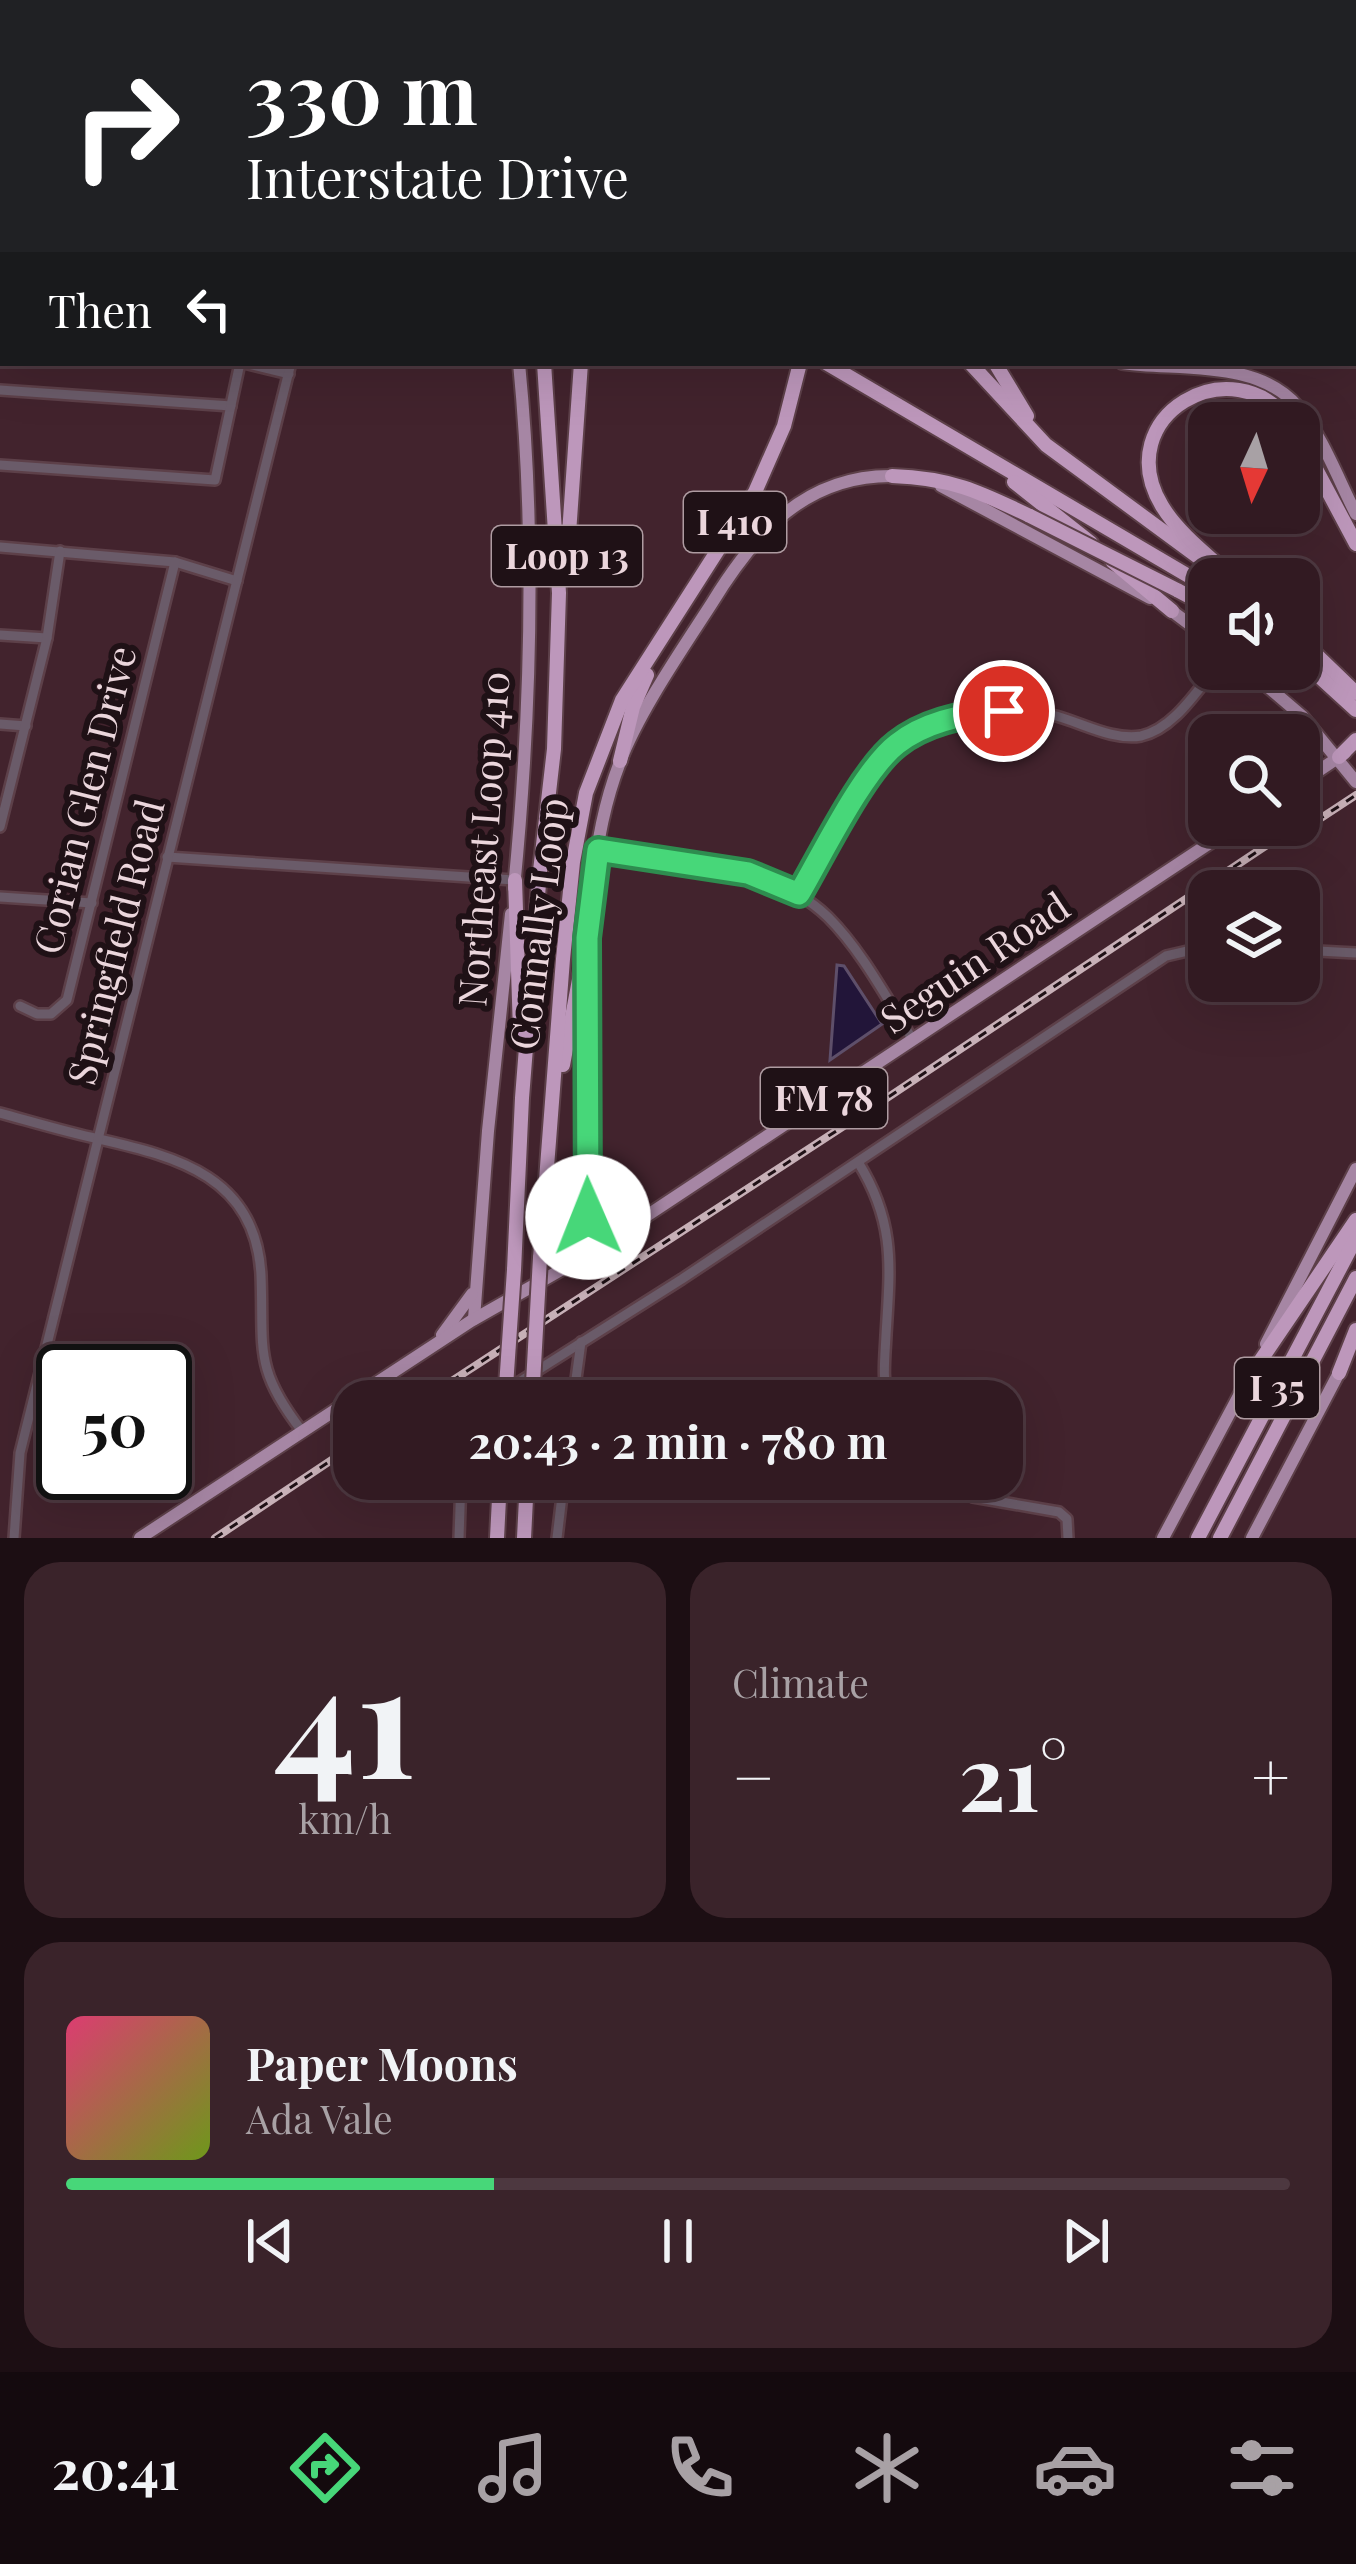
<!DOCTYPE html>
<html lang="en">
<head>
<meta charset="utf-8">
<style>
  :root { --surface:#321a22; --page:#3a232a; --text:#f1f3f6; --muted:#a8a1a5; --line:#4d3840; --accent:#47d779 }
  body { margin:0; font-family:"Playfair Display",serif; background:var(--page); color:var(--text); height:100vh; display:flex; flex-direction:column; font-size:45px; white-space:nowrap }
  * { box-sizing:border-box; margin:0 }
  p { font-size:39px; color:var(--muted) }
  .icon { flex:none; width:66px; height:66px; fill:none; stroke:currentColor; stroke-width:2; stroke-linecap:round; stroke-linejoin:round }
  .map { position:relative; height:1538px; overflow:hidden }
  .side { display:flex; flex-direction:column; gap:24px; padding:24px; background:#1c0e13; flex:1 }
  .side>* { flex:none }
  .hud { position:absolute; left:0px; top:0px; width:1356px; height:366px; box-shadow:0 12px 48px #0002,0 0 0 3px var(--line); background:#202124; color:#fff; overflow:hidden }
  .needle { width:78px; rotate:184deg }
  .tools { position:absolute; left:1188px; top:402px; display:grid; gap:24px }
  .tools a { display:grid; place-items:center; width:132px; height:132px; border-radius:24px; background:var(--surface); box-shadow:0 12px 48px #0002,0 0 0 3px var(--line); font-size:60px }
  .speed { position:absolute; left:36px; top:1344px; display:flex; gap:24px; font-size:60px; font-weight:700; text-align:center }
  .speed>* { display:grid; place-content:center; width:156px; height:156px; border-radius:50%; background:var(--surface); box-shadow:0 12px 48px #0002,0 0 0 3px var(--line); line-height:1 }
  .speed .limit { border:6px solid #111; border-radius:18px; background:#fff; color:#111 }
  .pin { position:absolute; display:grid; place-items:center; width:102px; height:102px; color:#fff; margin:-51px; border:6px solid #fff; border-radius:50%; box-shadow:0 3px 12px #0007 }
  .me { position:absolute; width:132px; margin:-66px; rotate:359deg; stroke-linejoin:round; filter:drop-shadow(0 0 9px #0008) }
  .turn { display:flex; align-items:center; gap:42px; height:252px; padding:0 48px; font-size:54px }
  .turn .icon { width:156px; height:156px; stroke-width:2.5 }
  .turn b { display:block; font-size:84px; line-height:102px }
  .then { display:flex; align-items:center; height:114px; padding:0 48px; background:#0003; gap:24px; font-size:45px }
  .big { font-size:90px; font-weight:700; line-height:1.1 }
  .side .tile { flex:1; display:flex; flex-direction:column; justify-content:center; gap:18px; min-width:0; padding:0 42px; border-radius:36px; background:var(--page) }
  .side .dial { align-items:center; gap:0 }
  .dial b { font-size:156px; line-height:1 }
  .song { display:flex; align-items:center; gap:36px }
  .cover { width:144px; height:144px; border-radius:18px; background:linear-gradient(135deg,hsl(340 70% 55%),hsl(80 70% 35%)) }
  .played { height:12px; border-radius:6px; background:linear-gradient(90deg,var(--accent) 35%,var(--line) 35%) }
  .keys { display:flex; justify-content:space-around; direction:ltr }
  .heat { display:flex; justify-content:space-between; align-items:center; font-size:66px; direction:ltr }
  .side .tiles { flex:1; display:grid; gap:24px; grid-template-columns:1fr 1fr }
  .tile:last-child { grid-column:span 2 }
  .trip { position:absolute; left:333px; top:1380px; width:690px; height:120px; border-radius:36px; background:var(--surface); box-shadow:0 12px 48px #0002,0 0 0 3px var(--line); font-weight:700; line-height:120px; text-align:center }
  .tab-bar { display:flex; height:192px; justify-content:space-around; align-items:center; background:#140a0e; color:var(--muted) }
  .tab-bar .icon { width:84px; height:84px }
  .tab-bar .on { color:var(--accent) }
  .tab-bar b { font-size:54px; color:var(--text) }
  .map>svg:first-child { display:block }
  .water { fill:#221539; stroke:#5e4f6a; stroke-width:3 }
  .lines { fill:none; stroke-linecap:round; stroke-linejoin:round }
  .minor-casing { stroke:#5d4049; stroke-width:14 }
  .major-casing { stroke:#5d4049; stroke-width:16 }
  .highway-casing { stroke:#5d4049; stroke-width:18 }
  .minor { stroke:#6a5b69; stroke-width:9 }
  .major { stroke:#a686a4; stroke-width:12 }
  .highway { stroke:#bd97bb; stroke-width:14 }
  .rail-casing { stroke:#c7b0b7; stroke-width:8 }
  .rail { stroke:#1f1116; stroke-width:3; stroke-dasharray:9; stroke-linecap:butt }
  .highway-bridge-casing { stroke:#5d4049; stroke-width:18; stroke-linecap:butt }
  .highway-bridge { stroke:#bd97bb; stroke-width:14 }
  .route-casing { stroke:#2e8c4f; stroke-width:30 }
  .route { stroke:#47d779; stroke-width:21 }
  .labels { text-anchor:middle; stroke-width:12; stroke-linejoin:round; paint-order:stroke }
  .shield { fill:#1f1116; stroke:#ae9ba1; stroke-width:3 }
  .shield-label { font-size:36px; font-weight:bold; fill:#ebd6dc }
  .street-label { font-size:39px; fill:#ebd6dc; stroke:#1f1116 }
</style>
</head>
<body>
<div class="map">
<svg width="1356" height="1538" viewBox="0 0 1356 1538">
  <rect width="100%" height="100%" fill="#42232d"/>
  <!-- water -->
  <path class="water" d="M837,965L844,966L882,1024L830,1060Z"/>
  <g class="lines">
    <!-- minor casing -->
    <g class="minor-casing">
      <g id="minor">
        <path d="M383,3V0"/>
        <path d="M1353,44H1356"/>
        <path d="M0,239H3"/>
        <path d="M0,314H3"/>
        <path d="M244,363L289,374"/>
        <path d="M0,390L231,406"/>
        <path d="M0,465L215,480L240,363"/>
        <path d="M0,547L175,562L237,581"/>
        <path d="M0,635L47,638"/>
        <path d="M0,724L26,726"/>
        <path d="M0,827L47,638L60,551"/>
        <path d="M598,850C674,862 769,860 828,917C862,951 887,999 913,1040"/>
        <path d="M167,857L515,880"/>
        <path d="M799,894C823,855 862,776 893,747C928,714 1007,704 1052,715C1079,721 1111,741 1141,736C1173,729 1196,692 1215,669"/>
        <path d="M0,897L92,903"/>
        <path d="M1299,950L1356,953"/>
        <path d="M20,1006L37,1014H51L67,1000L175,562"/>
        <path d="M0,1113C33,1122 66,1132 99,1139C178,1157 256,1177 261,1275C264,1349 253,1368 302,1431"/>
        <path d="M858,1162C896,1223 890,1267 886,1335C885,1357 882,1379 888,1401"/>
        <path d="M489,1401L682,1279L1166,956L1209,946"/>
        <path d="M573,1401L581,1342"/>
        <path d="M940,1479L973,1497L1059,1512L1067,1519L1068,1538"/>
        <path d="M14,1538L20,1453L291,363"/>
        <path d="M459,1538L461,1479"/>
        <path d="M557,1538L564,1479"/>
      </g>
    </g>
    <!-- major casing -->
    <g class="major-casing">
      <g id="major">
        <path d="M457,0L458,3"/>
        <path d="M836,0L838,3"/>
        <path d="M1122,363C1178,371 1258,359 1298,407C1323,437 1338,479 1356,514"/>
        <path d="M941,486L1150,598"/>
        <path d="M1168,608L1209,639"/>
        <path d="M1247,669L1302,716L1356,782"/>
        <path d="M1302,781L1315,751L1310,727"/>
        <path d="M1299,784L1345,753"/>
        <path d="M514,888C531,715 536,536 519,363"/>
        <path d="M589,1254C588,1177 589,1101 588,1024C588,938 588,844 620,762C638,713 683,648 712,603C755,533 806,473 897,476"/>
        <path d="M474,1319L488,1131L511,914"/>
        <path d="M442,1335L472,1294"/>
        <path d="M1266,1344L1356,1169"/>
        <path d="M140,1538L471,1321L589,1254L1237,825"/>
        <path d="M1163,1538L1251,1373"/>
        <path d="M1252,1538L1342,1367"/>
      </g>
    </g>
    <!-- highway casing -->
    <g class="highway-casing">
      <g id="highway">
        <path d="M483,0L484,3"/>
        <path d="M562,0V3"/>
        <path d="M743,0L745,3"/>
        <path d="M780,0L782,3"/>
        <path d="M826,363L1209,588"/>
        <path d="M970,363L1046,445L1205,562"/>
        <path d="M995,363L1027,416"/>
        <path d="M1299,437L1356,544"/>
        <path d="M892,476C951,478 978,491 1030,516"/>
        <path d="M1014,482L1091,543"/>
        <path d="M1112,561L1172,611"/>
        <path d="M566,576L581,363"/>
        <path d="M1234,579C1210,557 1179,534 1162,506C1108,416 1233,344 1291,423"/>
        <path d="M1177,590L1209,607"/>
        <path d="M1299,638L1356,693"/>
        <path d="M1299,658L1356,710"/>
        <path d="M1339,757L1356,740"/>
        <path d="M620,761L633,707L647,675"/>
        <path d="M515,880L520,1031"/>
        <path d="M563,1065L587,937"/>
        <path d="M540,1258L563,959L573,862L586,793L622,700L755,492L784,426L800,363"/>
        <path d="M514,1270L522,1098L540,871L554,749L559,593L544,363"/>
        <path d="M1339,1373L1356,1330"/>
        <path d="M1248,1379L1356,1220"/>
        <path d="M497,1538L500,1479"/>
        <path d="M524,1538L527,1479"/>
        <path d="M1198,1538L1356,1238"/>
        <path d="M1220,1538L1356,1278"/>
      </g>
    </g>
    <!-- minor -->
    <use href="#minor" class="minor"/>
    <!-- major -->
    <use href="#major" class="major"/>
    <!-- highway -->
    <use href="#highway" class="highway"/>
    <!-- rail casing -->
    <g class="rail-casing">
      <g id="rail">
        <path d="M1286,841L1356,795"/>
        <path d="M421,1401L887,1098L1297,825"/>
        <path d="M215,1538L354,1445"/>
      </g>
    </g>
    <!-- rail -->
    <use href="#rail" class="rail"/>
    <!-- highway-bridge casing -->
    <g class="highway-bridge-casing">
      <g id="highway-bridge">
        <path d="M1030,516L1177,590"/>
        <path d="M505,1401L514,1270"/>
        <path d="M532,1401L540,1258"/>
      </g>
    </g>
    <!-- highway-bridge -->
    <use href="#highway-bridge" class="highway-bridge"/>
  </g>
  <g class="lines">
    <!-- route casing -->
    <g class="route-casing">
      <path id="route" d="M588,1217L587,938L598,850L748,873L799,894C822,855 863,770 897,744C926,721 969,713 1004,711"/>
    </g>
    <!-- route -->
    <use href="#route" class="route"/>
  </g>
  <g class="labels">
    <!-- shield labels -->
    <g class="shield">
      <rect x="684" y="492" width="102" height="60" rx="9"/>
      <rect x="492" y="526" width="150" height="60" rx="9"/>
      <rect x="761" y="1068" width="126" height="60" rx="9"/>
      <rect x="1235" y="1358" width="84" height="60" rx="9"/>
    </g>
    <g class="shield-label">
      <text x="735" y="535">I 410</text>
      <text x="567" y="569">Loop 13</text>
      <text x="824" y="1111">FM 78</text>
      <text x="1277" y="1401">I 35</text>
    </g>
    <!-- street labels -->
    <g class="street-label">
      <text transform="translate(85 800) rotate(-76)" y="14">Corian Glen Drive</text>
      <text transform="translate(484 839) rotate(-86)" y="14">Northeast Loop 410</text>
      <text transform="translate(539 924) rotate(-83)" y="14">Connally Loop</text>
      <text transform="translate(116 942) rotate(-76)" y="14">Springfield Road</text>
      <text transform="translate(975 963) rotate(-34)" y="14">Seguin Road</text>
    </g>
  </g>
</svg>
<div class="tools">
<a><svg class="needle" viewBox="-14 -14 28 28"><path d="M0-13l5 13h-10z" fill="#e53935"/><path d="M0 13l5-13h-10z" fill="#a8a1a5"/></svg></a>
<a><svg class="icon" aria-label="sound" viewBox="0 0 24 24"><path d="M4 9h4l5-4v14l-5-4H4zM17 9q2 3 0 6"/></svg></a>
<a><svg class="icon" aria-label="search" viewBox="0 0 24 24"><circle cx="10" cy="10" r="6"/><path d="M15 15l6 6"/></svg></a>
<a><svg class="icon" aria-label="layers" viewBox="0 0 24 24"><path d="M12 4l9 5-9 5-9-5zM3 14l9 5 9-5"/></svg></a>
</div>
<div class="speed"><div class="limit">50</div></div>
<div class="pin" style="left:1004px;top:711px;background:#d93025"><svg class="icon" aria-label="arrive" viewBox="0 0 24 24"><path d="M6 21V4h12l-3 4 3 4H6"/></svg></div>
<svg class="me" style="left:588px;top:1217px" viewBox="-20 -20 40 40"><circle r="19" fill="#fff"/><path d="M0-13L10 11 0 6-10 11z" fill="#47d779"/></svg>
<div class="trip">20:43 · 2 min · 780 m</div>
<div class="hud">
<div class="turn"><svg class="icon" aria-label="right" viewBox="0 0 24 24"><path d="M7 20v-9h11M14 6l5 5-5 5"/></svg><div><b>330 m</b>Interstate Drive</div></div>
<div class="then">Then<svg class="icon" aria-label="left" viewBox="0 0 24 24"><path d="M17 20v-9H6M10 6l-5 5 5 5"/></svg></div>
</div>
</div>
<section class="side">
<div class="tiles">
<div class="tile dial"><b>41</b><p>km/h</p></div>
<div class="tile"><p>Climate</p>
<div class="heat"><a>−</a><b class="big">21°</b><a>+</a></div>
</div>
<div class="tile">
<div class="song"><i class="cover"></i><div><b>Paper Moons</b><p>Ada Vale</p></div></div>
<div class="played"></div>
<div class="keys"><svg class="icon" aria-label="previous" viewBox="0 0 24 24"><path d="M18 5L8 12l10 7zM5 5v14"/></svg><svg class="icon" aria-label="pause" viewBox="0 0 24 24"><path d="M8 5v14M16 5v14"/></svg><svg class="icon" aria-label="next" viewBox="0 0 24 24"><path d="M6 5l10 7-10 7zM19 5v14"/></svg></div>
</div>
</div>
</section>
<nav class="tab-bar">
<b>20:41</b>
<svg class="icon on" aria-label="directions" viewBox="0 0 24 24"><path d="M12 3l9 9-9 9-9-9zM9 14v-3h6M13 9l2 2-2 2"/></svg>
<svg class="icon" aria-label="music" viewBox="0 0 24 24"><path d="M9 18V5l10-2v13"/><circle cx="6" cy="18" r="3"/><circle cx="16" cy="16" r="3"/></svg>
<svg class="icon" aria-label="phone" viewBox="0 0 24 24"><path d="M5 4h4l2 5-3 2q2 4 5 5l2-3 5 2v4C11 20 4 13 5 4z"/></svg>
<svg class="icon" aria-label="climate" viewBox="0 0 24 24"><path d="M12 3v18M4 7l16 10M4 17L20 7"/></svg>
<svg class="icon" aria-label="car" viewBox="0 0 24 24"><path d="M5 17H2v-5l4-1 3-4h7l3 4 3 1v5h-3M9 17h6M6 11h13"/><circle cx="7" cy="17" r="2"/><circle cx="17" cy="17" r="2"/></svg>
<svg class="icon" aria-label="filters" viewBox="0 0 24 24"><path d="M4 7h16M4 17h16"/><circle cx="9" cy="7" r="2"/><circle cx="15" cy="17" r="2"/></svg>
</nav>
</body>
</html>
